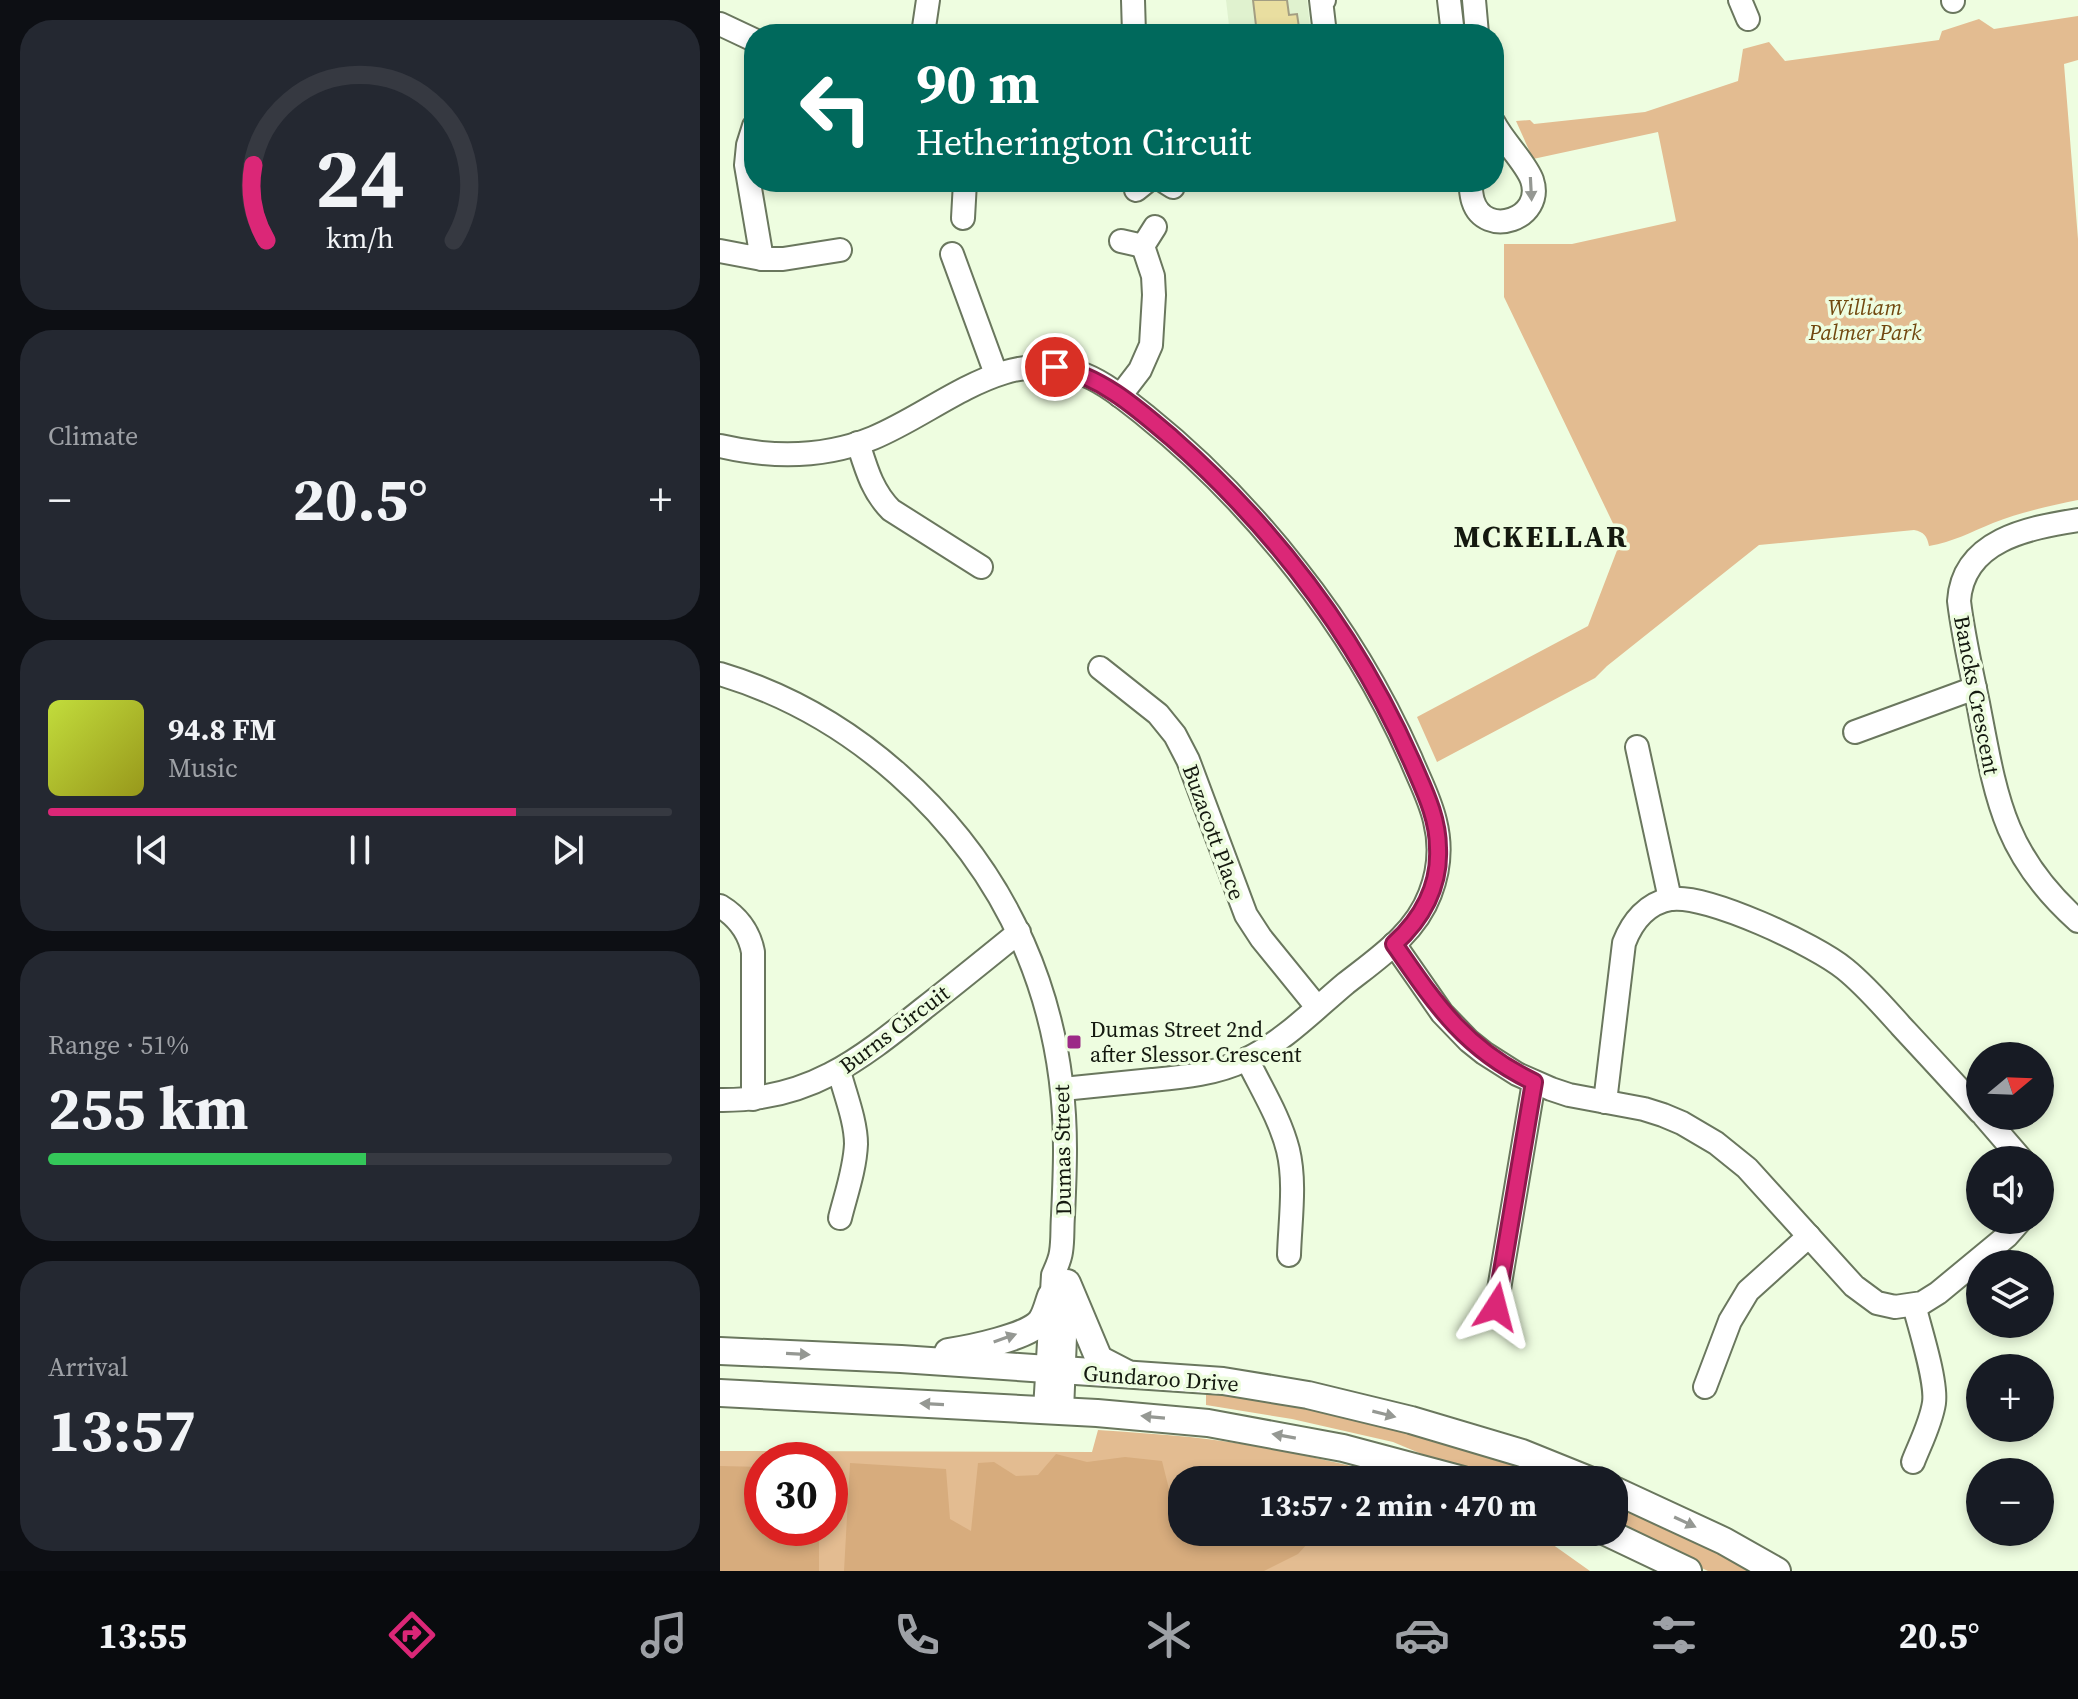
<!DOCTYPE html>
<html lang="en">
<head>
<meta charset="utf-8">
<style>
  :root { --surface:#171b24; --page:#242831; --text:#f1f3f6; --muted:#9ea1a6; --line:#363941; --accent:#db2777 }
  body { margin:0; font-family:"Source Serif 4",serif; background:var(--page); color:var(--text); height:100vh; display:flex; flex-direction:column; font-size:30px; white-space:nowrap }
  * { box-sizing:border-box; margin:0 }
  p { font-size:26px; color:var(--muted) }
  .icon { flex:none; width:44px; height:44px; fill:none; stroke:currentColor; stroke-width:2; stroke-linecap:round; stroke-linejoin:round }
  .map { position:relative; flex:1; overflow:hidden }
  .side { display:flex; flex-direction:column; gap:20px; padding:20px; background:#0d0f14; width:720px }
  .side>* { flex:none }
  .guide { position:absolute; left:24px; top:24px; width:760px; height:168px; border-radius:32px; box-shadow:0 4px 12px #0003; background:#00695c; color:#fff; overflow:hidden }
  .needle { width:52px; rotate:71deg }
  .fabs { position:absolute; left:1246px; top:1042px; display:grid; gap:16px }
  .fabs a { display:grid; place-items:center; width:88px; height:88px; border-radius:50%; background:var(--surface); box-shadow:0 4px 12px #0003; font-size:40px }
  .speed { position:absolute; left:24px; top:1442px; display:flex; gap:16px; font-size:40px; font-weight:700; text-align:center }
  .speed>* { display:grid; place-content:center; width:104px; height:104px; border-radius:50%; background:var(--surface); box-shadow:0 4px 12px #0003; line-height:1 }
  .speed .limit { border:12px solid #d22; background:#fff; color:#111 }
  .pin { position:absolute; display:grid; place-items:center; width:68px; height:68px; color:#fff; margin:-34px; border:4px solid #fff; border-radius:50%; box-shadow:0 2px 8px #0007 }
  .me { position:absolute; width:88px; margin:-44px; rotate:9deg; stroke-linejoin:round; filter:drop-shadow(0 0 6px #0008) }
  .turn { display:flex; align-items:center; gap:28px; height:168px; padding:0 40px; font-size:36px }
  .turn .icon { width:104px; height:104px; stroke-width:2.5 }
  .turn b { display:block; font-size:56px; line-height:68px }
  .big { font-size:60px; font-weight:700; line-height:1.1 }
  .side .tile { flex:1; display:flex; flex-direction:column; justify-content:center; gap:12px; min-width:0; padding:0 28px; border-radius:32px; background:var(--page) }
  .side .dial { align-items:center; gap:0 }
  .dial svg { height:208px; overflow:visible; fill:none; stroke:var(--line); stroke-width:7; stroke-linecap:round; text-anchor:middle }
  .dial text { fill:var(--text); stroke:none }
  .song { display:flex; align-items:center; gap:24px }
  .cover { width:96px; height:96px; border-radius:12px; background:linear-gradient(135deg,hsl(70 70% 55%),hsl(60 70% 35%)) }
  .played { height:8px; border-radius:4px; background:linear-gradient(90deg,var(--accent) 75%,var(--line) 75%) }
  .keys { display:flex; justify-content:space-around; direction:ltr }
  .heat { display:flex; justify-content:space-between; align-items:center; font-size:44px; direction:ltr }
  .charge { height:12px; border-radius:6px; background:linear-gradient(90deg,#34c759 51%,var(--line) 0) }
  .trip { position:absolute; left:448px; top:1466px; width:460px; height:80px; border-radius:32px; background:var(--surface); box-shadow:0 4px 12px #0003; font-weight:700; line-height:80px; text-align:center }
  .menu { display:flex; height:128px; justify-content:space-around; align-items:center; background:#090b0e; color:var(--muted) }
  .menu .icon { width:56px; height:56px }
  .menu .selected { color:var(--accent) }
  .menu b { font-size:36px; color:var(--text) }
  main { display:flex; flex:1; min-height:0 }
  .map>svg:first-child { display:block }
  .built { fill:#e0f2cf }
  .green { fill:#e3bc91; fill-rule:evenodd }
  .forest { fill:#d7ac7d }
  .building { fill:#e9dea0; stroke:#a39e82; stroke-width:2 }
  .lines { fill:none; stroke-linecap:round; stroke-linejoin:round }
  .minor-casing { stroke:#6a775e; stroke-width:26 }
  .major-casing { stroke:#6a775e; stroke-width:30 }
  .minor { stroke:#fff; stroke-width:22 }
  .major { stroke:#fff; stroke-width:26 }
  .oneway { fill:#959893 }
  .route-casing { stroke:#8e194d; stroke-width:20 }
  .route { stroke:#db2777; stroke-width:14 }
  .poi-dot { fill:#9c2a87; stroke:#eefde0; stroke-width:3 }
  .labels { text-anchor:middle; stroke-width:7; stroke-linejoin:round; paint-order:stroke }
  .park-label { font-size:22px; font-style:italic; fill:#71480f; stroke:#eefde0 }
  .street-label { font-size:22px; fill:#14190f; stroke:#eefde0 }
  .poi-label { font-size:22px; fill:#14190f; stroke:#eefde0; text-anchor:start }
  .district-label { font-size:30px; font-weight:bold; letter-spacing:2px; fill:#14190f; stroke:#eefde0 }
</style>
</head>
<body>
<main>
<section class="side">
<div class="tile dial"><svg viewBox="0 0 100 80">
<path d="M14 69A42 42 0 1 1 86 69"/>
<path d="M14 69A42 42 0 0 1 9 40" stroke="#db2777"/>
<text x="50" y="56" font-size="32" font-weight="700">24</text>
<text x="50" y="72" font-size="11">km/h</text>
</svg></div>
<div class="tile"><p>Climate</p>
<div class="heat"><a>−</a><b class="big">20.5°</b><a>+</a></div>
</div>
<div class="tile">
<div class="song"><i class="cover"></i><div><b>94.8 FM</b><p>Music</p></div></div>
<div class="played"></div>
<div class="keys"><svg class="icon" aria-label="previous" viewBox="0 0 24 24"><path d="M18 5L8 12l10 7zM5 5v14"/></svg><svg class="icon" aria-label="pause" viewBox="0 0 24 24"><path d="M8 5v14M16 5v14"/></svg><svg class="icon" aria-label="next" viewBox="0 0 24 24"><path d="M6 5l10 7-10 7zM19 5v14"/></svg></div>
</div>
<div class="tile"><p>Range · 51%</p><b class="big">255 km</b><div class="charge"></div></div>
<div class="tile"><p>Arrival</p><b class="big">13:57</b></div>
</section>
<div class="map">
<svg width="1358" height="1571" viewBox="0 0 1358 1571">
  <rect width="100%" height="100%" fill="#eefde0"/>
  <!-- built -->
  <path class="built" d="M506,0H587L591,34H510Z"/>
  <!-- green -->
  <g class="green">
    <path d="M1358,16V60L1344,64L1358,239V500C1329,506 1301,512 1273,523C1251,532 1233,542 1209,546C1207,536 1204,532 1194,530L1039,545L887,666L875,678L717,762L697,717L868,626L901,540L784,297V244H852L956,221L938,132L813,159L796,121L810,120L814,124L925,112L1018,81L1023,49L1049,42L1065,61L1219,40L1222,31L1259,19L1274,29Z"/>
    <path d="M486,1391L577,1405L730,1442L841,1480H771L740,1470L673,1442L572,1419L486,1405Z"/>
    <path d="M378,1430C408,1432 439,1434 470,1437C543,1445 615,1461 686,1480H462V1532H815L870,1571H0V1451L372,1452ZM42,1460H110V1528H42Z"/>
    <path d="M894,1501L1038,1571H988L894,1527Z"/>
  </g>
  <!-- forest -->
  <g class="forest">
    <path d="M336,1454L367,1462L405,1457L442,1461L449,1489L462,1484V1532H598L578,1554L544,1571H124L130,1463L226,1469L230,1519L251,1531L258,1463L274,1462L296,1476L318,1475Z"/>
    <path d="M0,1466L42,1467V1528H99V1571H0Z"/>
  </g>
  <!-- building -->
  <path class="building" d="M533,0H567L569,15L577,14L580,34H537Z"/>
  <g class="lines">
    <!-- minor casing -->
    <g class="minor-casing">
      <g id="minor">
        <path d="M413,0L414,34"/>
        <path d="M604,0H601L605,34"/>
        <path d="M729,0L733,34"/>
        <path d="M754,0L757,34"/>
        <path d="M1020,0L1028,19"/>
        <path d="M1233,1V0"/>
        <path d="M0,24L34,40"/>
        <path d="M203,34L208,0"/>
        <path d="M445,182L453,187"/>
        <path d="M750,182C751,188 751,195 753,201C765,239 825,219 812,180C806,163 783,141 774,123"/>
        <path d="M416,190L426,182"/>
        <path d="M243,218L245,182"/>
        <path d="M401,241L423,246"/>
        <path d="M0,251L42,259L26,165L28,145L34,126"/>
        <path d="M232,254L276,374"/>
        <path d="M42,259H63L120,250"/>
        <path d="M400,396L420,370L431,345L434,295L433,276L423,246L435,227"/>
        <path d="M138,443C146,468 152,491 171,510L261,567"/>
        <path d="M0,446C51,458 104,458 153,438C221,410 286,343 365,375C387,384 407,401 426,416C482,461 532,513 576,569C622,627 661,691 691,759C699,779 710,799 715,821C721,845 719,871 710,894C695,934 658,958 625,984C594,1010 563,1042 525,1060C496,1074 463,1077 432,1080C402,1083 373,1086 343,1089"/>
        <path d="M1358,520C1308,528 1243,540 1239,601C1243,635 1251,669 1258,703C1276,797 1283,854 1358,921"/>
        <path d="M380,668L438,714L455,735L468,760L526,915L541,938L597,1007"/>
        <path d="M0,674C67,694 126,728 178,774C289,872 345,1002 345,1149C345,1171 344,1194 343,1216C342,1228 343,1240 341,1252C340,1260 336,1268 333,1275L325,1410"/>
        <path d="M1135,732L1255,688"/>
        <path d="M917,747L950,899"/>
        <path d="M0,906C18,917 29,931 33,952V1099"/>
        <path d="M674,944L722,1013L749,1041L764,1053L797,1074L831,1089L849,1095L924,1109L943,1115L962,1123L996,1143L1027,1168L1134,1286L1157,1303L1175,1307L1202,1303L1218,1293L1287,1236L1301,1220"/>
        <path d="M527,1059C541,1088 560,1118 568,1150C576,1183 570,1221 569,1255"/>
        <path d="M119,1071C125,1094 136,1121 136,1144C135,1169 126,1194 120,1218"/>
        <path d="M0,1100C88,1101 138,1061 203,1009C235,984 267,958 299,932"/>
        <path d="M885,1102L904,943C912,922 927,903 951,899C987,894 1096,945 1125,969C1146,986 1163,1006 1181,1026C1207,1054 1234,1083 1260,1112"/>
        <path d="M1264,1116L1302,1160"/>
        <path d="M776,1307L814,1082"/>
        <path d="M985,1387L1010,1321L1028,1291L1089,1236"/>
        <path d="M342,1411L347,1287"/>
        <path d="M1193,1462C1200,1444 1211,1423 1214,1403C1217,1381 1200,1329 1194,1305"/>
      </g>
    </g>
    <!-- major casing -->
    <g class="major-casing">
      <g id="major">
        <path d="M347,1283L379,1359L406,1373"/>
        <path d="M0,1351L181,1359L503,1381L588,1395L691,1420L802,1453L869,1480"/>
        <path d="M228,1352C249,1349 309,1337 321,1321C326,1314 328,1304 331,1296"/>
        <path d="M0,1393L377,1413L488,1423L623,1448L743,1480"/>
        <path d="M894,1490L1004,1541L1057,1571"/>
        <path d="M886,1532L968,1571"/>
      </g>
    </g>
    <!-- minor -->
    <use href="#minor" class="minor"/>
    <!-- major -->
    <use href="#major" class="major"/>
  </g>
  <!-- one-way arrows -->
  <defs><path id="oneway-solid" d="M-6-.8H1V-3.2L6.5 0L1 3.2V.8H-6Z" transform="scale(2)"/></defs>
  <g class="oneway">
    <use href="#oneway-solid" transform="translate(811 189) rotate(87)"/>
    <use href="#oneway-solid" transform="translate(285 1338) rotate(-19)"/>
    <use href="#oneway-solid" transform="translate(78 1354) rotate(3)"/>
    <use href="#oneway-solid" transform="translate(212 1404) rotate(-177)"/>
    <use href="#oneway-solid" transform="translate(664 1414) rotate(14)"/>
    <use href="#oneway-solid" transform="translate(433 1417) rotate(-175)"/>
    <use href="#oneway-solid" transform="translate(564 1436) rotate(-170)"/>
    <use href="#oneway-solid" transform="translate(965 1522) rotate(25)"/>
  </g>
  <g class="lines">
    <!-- route casing -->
    <g class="route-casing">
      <path id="route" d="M335,367C381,376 417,408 452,438C554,528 637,637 692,762C704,790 718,817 718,848C720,886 702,919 674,944C716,1005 745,1049 814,1082L776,1307"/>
    </g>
    <!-- route -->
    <use href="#route" class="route"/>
  </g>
  <!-- markers -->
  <rect class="poi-dot" x="346" y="1034" width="16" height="16" rx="4"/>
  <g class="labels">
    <!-- park labels -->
    <g class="park-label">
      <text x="1145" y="315">William<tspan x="1145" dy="25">Palmer Park</tspan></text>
    </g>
    <!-- street labels -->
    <g class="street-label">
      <text transform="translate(1257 695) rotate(79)" y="8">Bancks Crescent</text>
      <text transform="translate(494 832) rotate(70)" y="8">Buzacott Place</text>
      <text transform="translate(174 1029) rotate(-37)" y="8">Burns Circuit</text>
      <text transform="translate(342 1150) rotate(-91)" y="8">Dumas Street</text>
      <text transform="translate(441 1378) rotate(4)" y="8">Gundaroo Drive</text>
    </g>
    <!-- poi labels -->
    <g class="poi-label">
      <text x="370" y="1037">Dumas Street 2nd<tspan x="370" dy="25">after Slessor Crescent</tspan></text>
    </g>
    <!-- district labels -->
    <g class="district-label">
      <text x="821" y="547">MCKELLAR</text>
    </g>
  </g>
</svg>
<div class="fabs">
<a><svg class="needle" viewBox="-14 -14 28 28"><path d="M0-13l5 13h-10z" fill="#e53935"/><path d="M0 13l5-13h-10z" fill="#9ea1a6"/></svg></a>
<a><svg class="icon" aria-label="sound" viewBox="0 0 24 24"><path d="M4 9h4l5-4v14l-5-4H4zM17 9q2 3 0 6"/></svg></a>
<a><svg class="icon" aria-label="layers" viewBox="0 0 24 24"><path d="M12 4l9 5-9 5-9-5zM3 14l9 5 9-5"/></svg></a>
<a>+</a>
<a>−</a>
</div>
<div class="speed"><div class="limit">30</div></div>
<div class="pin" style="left:335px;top:367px;background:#d93025"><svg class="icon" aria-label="arrive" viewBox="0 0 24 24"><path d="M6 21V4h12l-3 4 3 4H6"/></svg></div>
<svg class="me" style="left:776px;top:1307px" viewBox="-20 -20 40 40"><path d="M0-17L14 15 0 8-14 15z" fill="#db2777" stroke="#fff" stroke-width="4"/></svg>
<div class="trip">13:57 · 2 min · 470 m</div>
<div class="guide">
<div class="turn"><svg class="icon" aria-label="left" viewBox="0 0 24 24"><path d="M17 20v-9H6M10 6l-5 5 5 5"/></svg><div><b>90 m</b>Hetherington Circuit</div></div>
</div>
</div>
</main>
<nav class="menu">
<b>13:55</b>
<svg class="icon selected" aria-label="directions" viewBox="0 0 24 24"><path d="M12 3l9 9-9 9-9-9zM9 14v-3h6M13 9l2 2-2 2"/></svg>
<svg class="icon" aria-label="music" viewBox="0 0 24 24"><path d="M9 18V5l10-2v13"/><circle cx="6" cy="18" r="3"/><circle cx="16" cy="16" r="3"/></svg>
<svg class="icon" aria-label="phone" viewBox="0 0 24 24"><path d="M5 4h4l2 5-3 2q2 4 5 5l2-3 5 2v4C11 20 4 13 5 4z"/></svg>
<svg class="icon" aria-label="climate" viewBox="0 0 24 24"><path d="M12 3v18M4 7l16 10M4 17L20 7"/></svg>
<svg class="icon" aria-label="car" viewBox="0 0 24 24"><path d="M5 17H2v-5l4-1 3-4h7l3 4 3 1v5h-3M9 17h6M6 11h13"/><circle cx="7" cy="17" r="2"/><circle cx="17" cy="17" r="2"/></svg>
<svg class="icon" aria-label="filters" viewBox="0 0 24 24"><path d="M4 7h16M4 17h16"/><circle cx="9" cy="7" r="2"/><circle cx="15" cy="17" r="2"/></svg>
<b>20.5°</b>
</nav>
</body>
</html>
